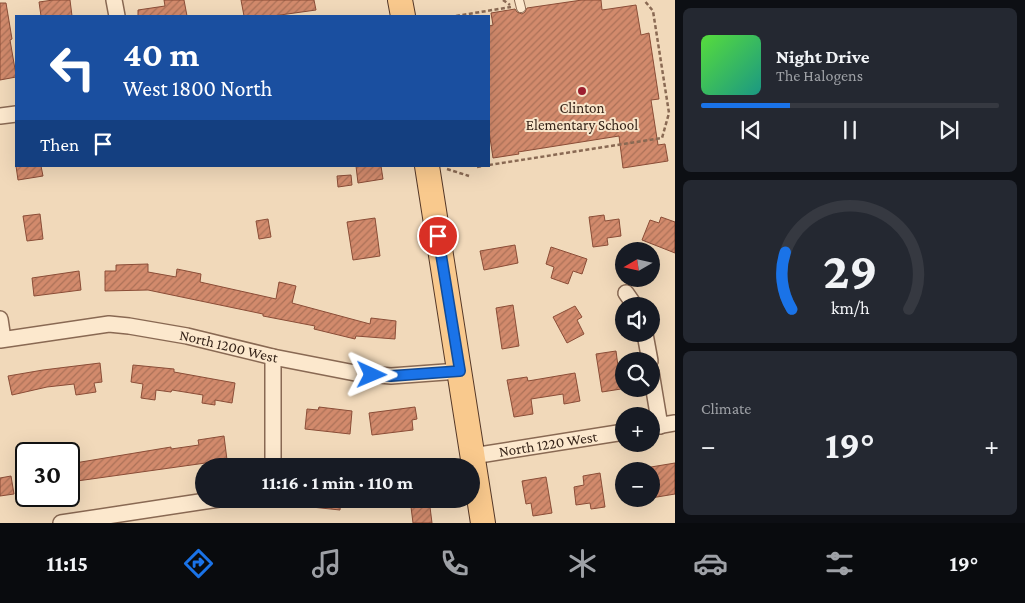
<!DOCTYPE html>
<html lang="en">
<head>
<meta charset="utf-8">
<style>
  :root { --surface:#171b24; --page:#242831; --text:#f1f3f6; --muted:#9ea1a6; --line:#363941; --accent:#1a73e8 }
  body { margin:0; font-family:"Crimson Pro",serif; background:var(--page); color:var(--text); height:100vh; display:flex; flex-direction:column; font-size:19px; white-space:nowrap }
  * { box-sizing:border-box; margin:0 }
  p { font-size:16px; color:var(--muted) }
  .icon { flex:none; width:28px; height:28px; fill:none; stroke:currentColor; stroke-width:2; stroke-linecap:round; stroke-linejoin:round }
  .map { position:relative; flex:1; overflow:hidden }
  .drawer { display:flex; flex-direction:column; gap:8px; padding:8px; background:#0d0f14; width:350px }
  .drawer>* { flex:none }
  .banner { position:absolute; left:15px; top:15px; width:475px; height:152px; border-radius:0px; box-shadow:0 5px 20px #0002; background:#1a4fa0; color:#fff; overflow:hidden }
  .needle { width:32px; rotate:261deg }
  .controls { position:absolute; left:615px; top:242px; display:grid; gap:10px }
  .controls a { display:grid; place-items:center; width:45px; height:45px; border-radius:50%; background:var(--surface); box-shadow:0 5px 20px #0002; font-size:25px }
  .speed { position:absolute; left:15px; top:442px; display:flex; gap:10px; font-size:25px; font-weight:700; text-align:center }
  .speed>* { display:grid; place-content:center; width:65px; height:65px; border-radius:50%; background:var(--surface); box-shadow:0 5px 20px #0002; line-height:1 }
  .speed .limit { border:2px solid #111; border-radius:8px; background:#fff; color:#111 }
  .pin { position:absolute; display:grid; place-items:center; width:42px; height:42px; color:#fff; margin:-21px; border:2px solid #fff; border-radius:50%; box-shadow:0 1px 5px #0007 }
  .me { position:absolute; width:55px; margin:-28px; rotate:91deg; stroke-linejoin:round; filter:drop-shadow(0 0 4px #0008) }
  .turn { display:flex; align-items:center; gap:18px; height:105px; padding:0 25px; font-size:22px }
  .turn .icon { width:65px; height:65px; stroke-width:2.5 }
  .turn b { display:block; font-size:35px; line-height:42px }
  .then { display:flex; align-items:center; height:48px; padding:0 25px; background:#0003; gap:10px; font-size:19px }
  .big { font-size:38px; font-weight:700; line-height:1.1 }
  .drawer .tile { flex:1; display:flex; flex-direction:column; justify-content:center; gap:8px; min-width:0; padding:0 18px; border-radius:8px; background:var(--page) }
  .drawer .dial { align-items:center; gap:0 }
  .dial svg { height:130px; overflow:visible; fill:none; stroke:var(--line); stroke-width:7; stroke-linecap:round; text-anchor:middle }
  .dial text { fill:var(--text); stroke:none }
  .song { display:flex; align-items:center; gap:15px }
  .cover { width:60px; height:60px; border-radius:8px; background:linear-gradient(135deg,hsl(110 70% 55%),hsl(170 70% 35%)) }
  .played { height:5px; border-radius:2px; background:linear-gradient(90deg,var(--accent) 30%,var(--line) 30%) }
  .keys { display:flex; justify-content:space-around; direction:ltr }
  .heat { display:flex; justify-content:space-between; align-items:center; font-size:28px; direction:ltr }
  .trip { position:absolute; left:195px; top:458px; width:285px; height:50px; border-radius:25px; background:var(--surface); box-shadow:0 5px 20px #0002; font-weight:700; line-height:50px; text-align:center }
  .menu { display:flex; height:80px; justify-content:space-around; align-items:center; background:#090b0e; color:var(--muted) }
  .menu .icon { width:35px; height:35px }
  .menu .on { color:var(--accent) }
  .menu b { font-size:22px; color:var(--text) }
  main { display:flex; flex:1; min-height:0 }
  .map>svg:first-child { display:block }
  .building { fill:url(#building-hatch); stroke:#8a4d37 }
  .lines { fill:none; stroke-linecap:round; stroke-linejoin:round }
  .service-casing { stroke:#896953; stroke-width:10 }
  .minor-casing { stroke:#896953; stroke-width:18 }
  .primary-casing { stroke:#553828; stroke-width:26 }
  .path { stroke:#896953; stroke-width:2.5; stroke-dasharray:4 2.5; stroke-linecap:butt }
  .service { stroke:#fce8cd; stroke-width:8 }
  .minor { stroke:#fce8cd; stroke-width:15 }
  .primary { stroke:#f9c98d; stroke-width:24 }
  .route-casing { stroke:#114b97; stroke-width:12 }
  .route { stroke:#1a73e8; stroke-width:9 }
  .poi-dot { fill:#9c1f30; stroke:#f8e5ca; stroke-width:2 }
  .labels { text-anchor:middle; stroke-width:4; stroke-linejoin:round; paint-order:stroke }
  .poi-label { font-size:15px; fill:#362419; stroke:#f8e5ca }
  .street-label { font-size:15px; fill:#362419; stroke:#f8e5ca }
</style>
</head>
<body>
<main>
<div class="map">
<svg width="675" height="523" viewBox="0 0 675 523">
  <defs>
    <pattern id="building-hatch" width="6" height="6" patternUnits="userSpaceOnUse" patternTransform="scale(1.25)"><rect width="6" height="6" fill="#d28a6c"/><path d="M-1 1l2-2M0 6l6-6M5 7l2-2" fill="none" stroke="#ab7158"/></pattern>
  </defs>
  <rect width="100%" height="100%" fill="#f1d9ba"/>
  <!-- building -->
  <g class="building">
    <path d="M53,0H70L72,16H41L39,2Z"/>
    <path d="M164,0H184L187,16H138V10L165,6Z"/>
    <path d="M241,0H314L316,10L273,16H244Z"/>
    <path d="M582,0H601L602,10L636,5L641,35L649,33L659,99L651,100L658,145L665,144L668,161L623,168L619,136L518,152L519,154L493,158L489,131V26L493,25L491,13L515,9L517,12L522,14L525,12L527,8Z"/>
    <path d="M0,3H6L12,39L10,40L16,75V77L0,80Z"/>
    <path d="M16,166H41L43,176L18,180Z"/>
    <path d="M356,166H381L383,179L358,183Z"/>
    <path d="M351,175L352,185L338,187L337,176Z"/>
    <path d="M40,214L43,239L27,241L23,216Z"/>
    <path d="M604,215L605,221L619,219L621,236L607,238L608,245L593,247L589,217Z"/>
    <path d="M661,217L675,222V253L642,240L650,220L659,223Z"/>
    <path d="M375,218L380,256L353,260L347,222Z"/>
    <path d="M268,219L271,237L259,239L256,221Z"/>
    <path d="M515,245L518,263L484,270L480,251Z"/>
    <path d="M551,247L587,259L582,274L573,271L568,284L551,278L554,267L546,264Z"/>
    <path d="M148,264V272L176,277L177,269L201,274L200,282L276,299L279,282L296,286L292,303L370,324L371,318L396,321L395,339L356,336L355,339L314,329L315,326L263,316V314L148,290L105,291V271H116V265Z"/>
    <path d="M79,271L81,290L34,296L32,278Z"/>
    <path d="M513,305L519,346L502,349L496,308Z"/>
    <path d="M575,306L582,317L577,320L584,334L567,343L553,317Z"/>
    <path d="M616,351L621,389L602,392L596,354Z"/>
    <path d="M100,363L102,382L94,383L96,392L76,395L74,384L47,387L12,395L8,376L43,370Z"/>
    <path d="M133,365L174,369V372L235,383L232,403L215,400V405L202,403L203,395L172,390L171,392L156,390L155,400L141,398L143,384L131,382Z"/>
    <path d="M575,373L580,401L564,404L563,394L531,399L533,414L514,417L507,380L527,377L528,381Z"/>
    <path d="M319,407L352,411L350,434L305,429L307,409L318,410Z"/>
    <path d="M415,407L417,419L412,420L413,430L372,435L369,413Z"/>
    <path d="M224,436L227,460L77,481L75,463L171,447V449L199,445L198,440Z"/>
    <path d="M675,463V494L651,498V467Z"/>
    <path d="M600,473L605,507L591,509L590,503L576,505L574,487L584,485L583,476Z"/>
    <path d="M11,476L14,494L0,496V478Z"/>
    <path d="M546,477L552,513L533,516L531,503L526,504L522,481Z"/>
    <path d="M303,499H341L340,510L302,506Z"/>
    <path d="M410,499H429L432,523H413Z"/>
  </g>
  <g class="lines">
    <!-- service casing -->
    <g class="service-casing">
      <path id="service" d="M519,0L521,8"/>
    </g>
    <!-- minor casing -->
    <g class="minor-casing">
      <g id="minor">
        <path d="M114,0L117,16"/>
        <path d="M0,116L16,114"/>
        <path d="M626,293L635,306"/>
        <path d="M0,319L3,339"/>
        <path d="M645,334L650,361"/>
        <path id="s1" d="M0,340L109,324L129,326L187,336L273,357L355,373L391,376L459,371"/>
        <path d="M651,372L660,426"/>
        <path d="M651,427L675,423"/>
        <path id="s2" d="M473,456L624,432"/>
        <path d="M273,466V357"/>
        <path d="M61,523L219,499"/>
      </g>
    </g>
    <!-- primary casing -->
    <g class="primary-casing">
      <g id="primary">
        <path d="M400,0L403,16"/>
        <path d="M427,166L483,523"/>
      </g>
    </g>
    <!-- path -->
    <g class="path">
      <path d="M503,0L510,5"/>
      <path d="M456,16L511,7"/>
      <path d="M489,165L662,138L669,113L653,11L644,0"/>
      <path d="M477,167L482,166"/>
      <path d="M447,169L469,176"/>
    </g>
    <!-- service -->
    <use href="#service" class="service"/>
    <!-- minor -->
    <use href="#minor" class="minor"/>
    <!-- primary -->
    <use href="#primary" class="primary"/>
  </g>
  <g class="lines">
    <!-- route casing -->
    <g class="route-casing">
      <path id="route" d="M372,375L391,376L460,371L438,236"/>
    </g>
    <!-- route -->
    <use href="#route" class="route"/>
  </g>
  <!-- markers -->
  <circle class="poi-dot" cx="582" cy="91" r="5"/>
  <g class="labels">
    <!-- poi labels -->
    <g class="poi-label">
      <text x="582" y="113">Clinton<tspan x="582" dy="17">Elementary School</tspan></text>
    </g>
    <!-- street labels -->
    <g class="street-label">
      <text dy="5" stroke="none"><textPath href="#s1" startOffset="232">North 1200 West</textPath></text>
      <text dy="5" stroke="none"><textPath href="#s2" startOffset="76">North 1220 West</textPath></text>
    </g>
  </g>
</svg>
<div class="controls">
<a><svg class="needle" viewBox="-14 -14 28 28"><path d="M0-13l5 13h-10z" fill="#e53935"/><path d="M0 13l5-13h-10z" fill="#9ea1a6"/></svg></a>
<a><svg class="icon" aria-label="sound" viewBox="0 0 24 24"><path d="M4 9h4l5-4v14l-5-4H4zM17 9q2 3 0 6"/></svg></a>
<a><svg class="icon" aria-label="search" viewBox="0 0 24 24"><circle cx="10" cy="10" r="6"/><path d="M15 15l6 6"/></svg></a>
<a>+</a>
<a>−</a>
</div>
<div class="speed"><div class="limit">30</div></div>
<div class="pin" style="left:438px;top:236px;background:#d93025"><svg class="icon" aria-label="arrive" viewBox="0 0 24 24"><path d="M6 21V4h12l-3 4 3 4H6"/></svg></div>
<svg class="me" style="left:372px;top:375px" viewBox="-20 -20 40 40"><path d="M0-17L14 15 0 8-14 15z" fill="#1a73e8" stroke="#fff" stroke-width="4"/></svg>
<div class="trip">11:16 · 1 min · 110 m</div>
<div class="banner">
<div class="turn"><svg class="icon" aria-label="left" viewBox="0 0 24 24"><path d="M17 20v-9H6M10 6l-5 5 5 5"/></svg><div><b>40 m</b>West 1800 North</div></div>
<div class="then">Then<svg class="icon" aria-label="arrive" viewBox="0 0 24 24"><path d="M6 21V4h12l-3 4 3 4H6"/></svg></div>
</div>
</div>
<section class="drawer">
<div class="tile">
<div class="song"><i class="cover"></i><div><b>Night Drive</b><p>The Halogens</p></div></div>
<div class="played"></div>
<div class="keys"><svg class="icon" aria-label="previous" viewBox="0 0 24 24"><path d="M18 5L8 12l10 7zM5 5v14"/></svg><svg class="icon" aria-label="pause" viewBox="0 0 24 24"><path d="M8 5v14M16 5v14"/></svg><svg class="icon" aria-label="next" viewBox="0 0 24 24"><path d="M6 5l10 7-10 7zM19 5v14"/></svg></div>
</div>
<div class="tile dial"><svg viewBox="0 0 100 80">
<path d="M14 69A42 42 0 1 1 86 69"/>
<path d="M14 69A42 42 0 0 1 10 34" stroke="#1a73e8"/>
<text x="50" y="56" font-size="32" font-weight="700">29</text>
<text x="50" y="72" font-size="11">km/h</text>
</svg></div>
<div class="tile"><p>Climate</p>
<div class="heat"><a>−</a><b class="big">19°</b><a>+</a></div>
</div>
</section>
</main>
<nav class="menu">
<b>11:15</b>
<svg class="icon on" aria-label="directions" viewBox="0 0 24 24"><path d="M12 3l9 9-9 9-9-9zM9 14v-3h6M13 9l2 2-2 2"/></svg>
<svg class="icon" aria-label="music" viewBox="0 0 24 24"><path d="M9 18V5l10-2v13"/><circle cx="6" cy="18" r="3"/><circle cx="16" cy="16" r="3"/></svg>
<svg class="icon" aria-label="phone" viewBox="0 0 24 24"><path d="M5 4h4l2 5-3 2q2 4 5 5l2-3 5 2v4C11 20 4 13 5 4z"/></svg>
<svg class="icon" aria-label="climate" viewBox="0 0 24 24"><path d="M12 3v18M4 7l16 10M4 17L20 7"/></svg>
<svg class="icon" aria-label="car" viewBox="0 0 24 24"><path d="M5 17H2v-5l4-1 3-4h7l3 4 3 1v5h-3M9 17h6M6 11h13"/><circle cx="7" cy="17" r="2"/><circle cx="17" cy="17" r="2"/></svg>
<svg class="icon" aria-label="filters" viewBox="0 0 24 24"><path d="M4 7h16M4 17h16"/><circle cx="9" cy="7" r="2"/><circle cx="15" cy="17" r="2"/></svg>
<b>19°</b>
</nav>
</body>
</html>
